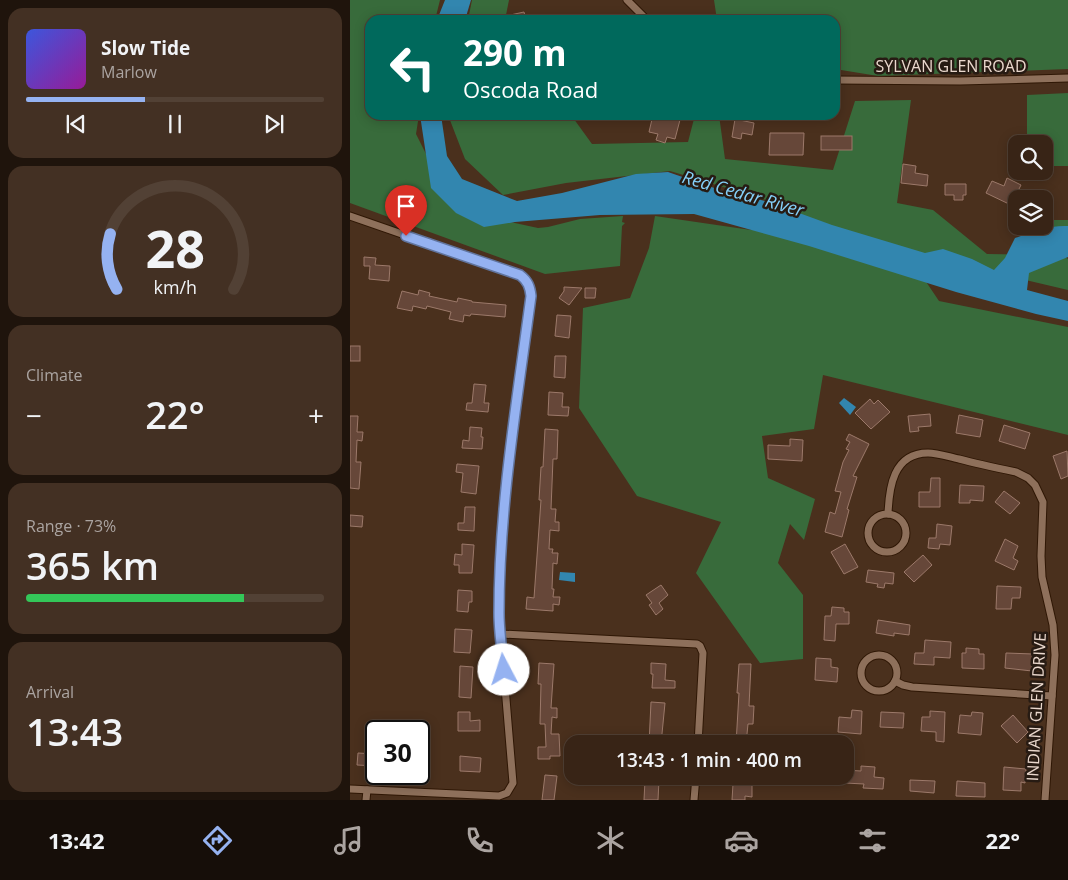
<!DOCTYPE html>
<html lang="en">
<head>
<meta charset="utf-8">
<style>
  :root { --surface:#382416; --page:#433023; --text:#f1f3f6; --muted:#aba4a1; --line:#524135; --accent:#95b2f1 }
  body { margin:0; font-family:"Open Sans",sans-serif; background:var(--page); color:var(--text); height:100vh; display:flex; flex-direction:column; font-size:19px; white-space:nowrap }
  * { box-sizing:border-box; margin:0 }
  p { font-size:16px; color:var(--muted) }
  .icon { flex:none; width:28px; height:28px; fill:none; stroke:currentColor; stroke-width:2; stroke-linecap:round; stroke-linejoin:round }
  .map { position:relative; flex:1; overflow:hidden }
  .drawer { display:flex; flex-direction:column; gap:8px; padding:8px; background:#1f140c; width:350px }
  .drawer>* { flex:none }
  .banner { position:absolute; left:15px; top:15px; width:475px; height:105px; border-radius:15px; box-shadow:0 2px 12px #0003,0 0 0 1px var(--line); background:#00695c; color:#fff; overflow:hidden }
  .tools { position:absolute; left:658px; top:135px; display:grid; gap:10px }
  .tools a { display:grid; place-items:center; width:45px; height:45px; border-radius:10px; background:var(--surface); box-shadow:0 2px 12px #0003,0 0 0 1px var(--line); font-size:25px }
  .speed { position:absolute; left:15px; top:720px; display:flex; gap:10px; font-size:25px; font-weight:700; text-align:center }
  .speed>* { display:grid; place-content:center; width:65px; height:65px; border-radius:50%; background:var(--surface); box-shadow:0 2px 12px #0003,0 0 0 1px var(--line); line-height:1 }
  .speed .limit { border:2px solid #111; border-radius:8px; background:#fff; color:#111 }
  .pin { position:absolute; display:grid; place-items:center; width:42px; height:42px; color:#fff; margin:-51px -21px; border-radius:50% 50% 50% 0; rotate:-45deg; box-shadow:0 0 5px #0007 }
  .pin .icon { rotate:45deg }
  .me { position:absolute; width:55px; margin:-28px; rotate:355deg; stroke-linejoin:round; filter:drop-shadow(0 0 4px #0008) }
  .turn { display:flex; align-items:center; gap:18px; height:105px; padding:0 15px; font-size:22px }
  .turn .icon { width:65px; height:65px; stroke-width:2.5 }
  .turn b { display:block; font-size:35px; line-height:42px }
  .big { font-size:38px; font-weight:600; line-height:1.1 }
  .drawer .widget { flex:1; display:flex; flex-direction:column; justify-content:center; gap:8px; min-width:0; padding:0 18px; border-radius:15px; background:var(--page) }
  .drawer .dial { align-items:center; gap:0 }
  .dial svg { height:130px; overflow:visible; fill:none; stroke:var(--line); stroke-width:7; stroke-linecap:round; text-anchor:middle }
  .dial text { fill:var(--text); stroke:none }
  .song { display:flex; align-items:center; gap:15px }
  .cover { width:60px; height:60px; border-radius:8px; background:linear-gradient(135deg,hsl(230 70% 55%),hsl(300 70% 35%)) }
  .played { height:5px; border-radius:2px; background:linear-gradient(90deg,var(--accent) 40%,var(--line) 40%) }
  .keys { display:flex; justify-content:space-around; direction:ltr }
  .heat { display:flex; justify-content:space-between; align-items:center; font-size:28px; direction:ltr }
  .charge { height:8px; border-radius:4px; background:linear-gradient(90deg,#34c759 73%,var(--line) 0) }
  .trip { position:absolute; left:214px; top:735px; width:290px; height:50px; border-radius:15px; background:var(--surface); box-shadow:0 2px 12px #0003,0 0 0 1px var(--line); font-weight:600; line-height:50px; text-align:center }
  .menu { display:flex; height:80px; justify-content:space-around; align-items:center; background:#160e09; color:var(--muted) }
  .menu .icon { width:35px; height:35px }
  .menu .on { color:var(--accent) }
  .menu b { font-size:22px; color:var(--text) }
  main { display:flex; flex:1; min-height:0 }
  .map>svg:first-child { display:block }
  .green { fill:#386b3b }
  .water { fill:#3286af }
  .building { fill:#664739; stroke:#9c796a }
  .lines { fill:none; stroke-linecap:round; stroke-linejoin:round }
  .minor-casing { stroke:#2f1705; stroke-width:9 }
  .minor { stroke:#8e705b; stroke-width:7 }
  .route-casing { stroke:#61749d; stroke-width:12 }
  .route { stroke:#95b2f1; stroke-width:9 }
  .labels { text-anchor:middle; stroke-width:5; stroke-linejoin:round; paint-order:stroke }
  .street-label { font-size:16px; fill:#ead8cd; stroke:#271b13 }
  .water-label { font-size:18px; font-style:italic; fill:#85d0f9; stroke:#271b13 }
</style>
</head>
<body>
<main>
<section class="drawer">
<div class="widget">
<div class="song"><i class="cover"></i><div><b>Slow Tide</b><p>Marlow</p></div></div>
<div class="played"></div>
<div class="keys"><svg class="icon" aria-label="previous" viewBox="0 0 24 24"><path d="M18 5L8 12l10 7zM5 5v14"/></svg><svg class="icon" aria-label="pause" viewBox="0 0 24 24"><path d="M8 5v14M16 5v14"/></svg><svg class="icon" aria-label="next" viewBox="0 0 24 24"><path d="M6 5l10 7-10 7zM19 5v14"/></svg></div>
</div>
<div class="widget dial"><svg viewBox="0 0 100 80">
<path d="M14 69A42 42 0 1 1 86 69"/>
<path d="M14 69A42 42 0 0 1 10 35" stroke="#95b2f1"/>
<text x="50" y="56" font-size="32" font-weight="700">28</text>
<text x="50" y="72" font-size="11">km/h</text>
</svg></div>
<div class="widget"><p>Climate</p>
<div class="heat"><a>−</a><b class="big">22°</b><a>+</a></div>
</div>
<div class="widget"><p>Range · 73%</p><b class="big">365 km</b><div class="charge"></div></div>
<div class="widget"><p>Arrival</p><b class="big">13:43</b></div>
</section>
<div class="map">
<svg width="718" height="800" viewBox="0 0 718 800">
  <rect width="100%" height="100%" fill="#4a301d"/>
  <!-- green -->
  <g class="green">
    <path d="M0,0H90L85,20H20V115H69L66,134L104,210L188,228L198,227L230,219L273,216L272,222L275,223L272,226L270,266L195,274L0,203Z"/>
    <path d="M122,0H159L155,20H118Z"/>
    <path d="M364,0H718V69L528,76L485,69V20H367Z"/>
    <path d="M718,93V166H694V144H677V95Z"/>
    <path d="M561,100L547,203L583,210L637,254L712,255L718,259V290L556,252L589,301L718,327V435L473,375L464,429L412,436L418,478L465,499L454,540L440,524L428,563L453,595V659L410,663L346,573L371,522L287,496L229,408L233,308L280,298L299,248L305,216L401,230L443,208L320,171L216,183L153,195L115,159L98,115H221L242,144L338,142L345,115H369L375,159L483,170L505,101Z"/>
    <path d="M694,220H718V234L686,232L688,226H694Z"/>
  </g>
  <!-- water -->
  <g class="water">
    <path d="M95,0H121L115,20H87Z"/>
    <path d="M70,115H91L97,156L112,179L167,201L212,193L286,174L318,172L373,191L419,202L482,225L575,253L593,249L622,259L644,270L655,258L665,238C681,232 700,225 718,226V257L679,273L677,290L718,301V321L686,314L606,292L459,246L344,214L250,215L165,222L134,227L106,213L81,188Z"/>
    <path d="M494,398L506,407L500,415L489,403Z"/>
    <path d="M210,572L225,573V582L209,580Z"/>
  </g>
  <!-- building -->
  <g class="building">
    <path d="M174,12L176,20H151V17Z"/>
    <path d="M303,115L331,116L325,139L317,137L315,143L306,140L308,134L299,132Z"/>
    <path d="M385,119L404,123L402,135L392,133L391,139L382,137Z"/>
    <path d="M420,133H454L453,155H419Z"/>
    <rect x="471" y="136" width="31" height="14"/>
    <path d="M553,164L566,166L565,173L578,175L577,186L551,183Z"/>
    <path d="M657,178L671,185L661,205L636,193L642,181L654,186Z"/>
    <path d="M595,184H616V195H613V200H604V195H595Z"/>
    <path d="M14,257L26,258L25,265L40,266L39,281L19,279L20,266H14Z"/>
    <path d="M214,287L232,288L219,305L209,298L214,291Z"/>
    <path d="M235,288H246L245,298H235Z"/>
    <path d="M69,290L80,293L79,296L107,302L108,298L122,301V302L156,305L155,317L121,314L120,316L114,315L113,322L99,319L101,312L77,306L76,309L63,306L62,311L47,308L52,291L68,295Z"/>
    <path d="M207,315L221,316L219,338L205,336Z"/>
    <rect x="0" y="346" width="10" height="15"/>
    <path d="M205,356H216L215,378L204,377Z"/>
    <path d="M124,384L136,385L134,403H139L138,412L116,410L117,403H122Z"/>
    <path d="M199,392L213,393L212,407H219L218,416L198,415Z"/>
    <path d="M520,399L524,404L528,400L540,412L521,429L505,413Z"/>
    <path d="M580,414L581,426L568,427L569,431L560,432L558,416Z"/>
    <path d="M609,415L633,420L630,437L606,433Z"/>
    <path d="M0,416H8L7,432H13L12,441L7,440L6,462H11L9,489L0,488Z"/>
    <path d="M654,425L680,433L675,449L649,441Z"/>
    <path d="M120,427L132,428L131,437H133L132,449L112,448L113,440L119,441Z"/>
    <path d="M195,429L208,430L207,459H203L201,509H206L205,522H209V531L200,530L199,549H203L202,553H208L207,564L203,563L202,589H204L203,597H210L209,605L203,604V611L176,609L177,597L184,598L191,500H189L191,467H193Z"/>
    <path d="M499,434L519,444L503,476L507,477L497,509L499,510L492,537L475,532L480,512L485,514L491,492L485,491L493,462L499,450L496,449L500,442L496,440Z"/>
    <path d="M440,439L453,440L452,461L418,459V445L440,446Z"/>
    <path d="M717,451L718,476L711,479L703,456Z"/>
    <path d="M107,464L129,466L126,494L111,492L113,473L106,472Z"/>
    <path d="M581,478H590V507H569V492H580Z"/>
    <path d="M610,485L634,486L633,501L620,500V503H609Z"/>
    <path d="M654,491L670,503L660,514L645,502Z"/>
    <path d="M115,507H125L124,531L108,530V523H114Z"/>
    <path d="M0,515L13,516L12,527L0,526Z"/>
    <path d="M587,524L602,526L600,545L590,544L589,549L578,548L579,538H586Z"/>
    <path d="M655,539L668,546L663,558L668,561L664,570L645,561Z"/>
    <path d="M112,544L124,545L122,573H109V565H104L105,554L112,555Z"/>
    <path d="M495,544L508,567L494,574L481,552Z"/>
    <path d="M573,555L582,565L564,582L554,572Z"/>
    <path d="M518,570L544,573L543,584L535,583L534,588L527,587L528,584L516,582Z"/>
    <path d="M311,585L318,595L309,603L313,609L306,615L299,605L302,603L296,595Z"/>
    <path d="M647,586L671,587L670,598H662L661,609H646Z"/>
    <path d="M108,590L122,591V602H119L118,612L107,611Z"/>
    <path d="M482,607L494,608V612H499V624H486L485,641L474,640L475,616H481Z"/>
    <path d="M528,620L560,625L559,635L544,633V636L526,633Z"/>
    <path d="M105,629L122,630L120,653L104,652Z"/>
    <path d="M575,640L601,642L600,658L584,657V665L564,664L565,653H574Z"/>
    <path d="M616,648L629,649V654H634V669L612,668V653H616Z"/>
    <path d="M656,653L683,654L682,671L655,668Z"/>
    <path d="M466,658L481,659V667L488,668L487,682L465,680Z"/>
    <path d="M189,663L204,664L201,708H207V718L202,717L201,734H209L210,756H200V759H188V747H196L195,724H190L191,684H188Z"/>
    <path d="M301,663L316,664L315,680L325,681V688H302L303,674H301Z"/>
    <path d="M389,664H401L399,706H404L403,724H398L396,744H386L389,693H387Z"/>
    <path d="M110,666L123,667L121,698L109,697Z"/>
    <path d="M301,702L315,703L311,744H299Z"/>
    <path d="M502,710L512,711L511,734L488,732L489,717L501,718Z"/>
    <path d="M580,711L595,712L594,742L586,741V732L571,731L572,717H580Z"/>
    <path d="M108,712H120V721L130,720V731H108Z"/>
    <path d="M531,712L554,713L553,728L530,727Z"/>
    <path d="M622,712L633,713L631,735L608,733L610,715L621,716Z"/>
    <path d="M663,715L678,732L667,743L651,726Z"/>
    <path d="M8,753L26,754V766L7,765Z"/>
    <path d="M110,756L131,758L130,772L110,771Z"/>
    <path d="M511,766L525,767L524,777L534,778L533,789L513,788L514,784L476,782V776H495V770L511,771Z"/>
    <path d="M654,767L676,769L675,783L671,782V791L653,790Z"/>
    <path d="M195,775L207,776L204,800H192Z"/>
    <path d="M295,780H309L308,800H294Z"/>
    <path d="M560,780L585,781L584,793L560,791Z"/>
    <path d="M607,781L635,783V797L606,796Z"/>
    <path d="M383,784L402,785V797L395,796V800H382Z"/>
  </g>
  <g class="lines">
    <!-- minor casing -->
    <g class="minor-casing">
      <g id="minor">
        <path d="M277,0L297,20"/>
        <path d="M485,80L610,81L718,78"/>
        <path d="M0,216L170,275L179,286L181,296L159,465L153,525L151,578L149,615L163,783L157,793L149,796L0,789"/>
        <circle cx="537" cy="533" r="19"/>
        <path d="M538,514C539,488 543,453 578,453C588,453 599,457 609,459C628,464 647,468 666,472L678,478L685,485L693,502L691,556L692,577L703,625L705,655L695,800"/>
        <path d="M151,634L347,644L350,646L353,653L348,744"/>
        <circle cx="529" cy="673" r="18"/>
        <path d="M545,681L553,685L562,687L702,696"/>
        <path d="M16,800L17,790"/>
        <path d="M344,800L346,776"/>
      </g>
    </g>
    <!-- minor -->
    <use href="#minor" class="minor"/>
  </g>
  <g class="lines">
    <!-- route casing -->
    <g class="route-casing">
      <path id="route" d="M56,236L170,275C178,281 180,287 181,296C167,401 149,507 149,613C149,632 152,651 154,670"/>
    </g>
    <!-- route -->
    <use href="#route" class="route"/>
  </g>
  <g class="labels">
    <!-- street labels -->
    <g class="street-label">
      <text x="601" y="72">SYLVAN GLEN ROAD</text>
      <text transform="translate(686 707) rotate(-87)" y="6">INDIAN GLEN DRIVE</text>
    </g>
    <!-- water labels -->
    <g class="water-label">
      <text transform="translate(393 194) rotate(16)" y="6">Red Cedar River</text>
    </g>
  </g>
</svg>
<div class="tools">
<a><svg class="icon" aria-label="search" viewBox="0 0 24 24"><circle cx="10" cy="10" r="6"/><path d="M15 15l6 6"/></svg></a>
<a><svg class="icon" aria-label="layers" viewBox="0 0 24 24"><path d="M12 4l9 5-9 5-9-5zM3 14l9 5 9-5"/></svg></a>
</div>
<div class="speed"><div class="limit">30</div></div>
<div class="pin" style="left:56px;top:236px;background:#d93025"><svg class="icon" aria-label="arrive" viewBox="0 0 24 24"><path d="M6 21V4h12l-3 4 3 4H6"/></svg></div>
<svg class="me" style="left:154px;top:670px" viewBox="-20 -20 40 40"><circle r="19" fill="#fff"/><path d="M0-13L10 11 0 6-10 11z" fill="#95b2f1"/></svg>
<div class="trip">13:43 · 1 min · 400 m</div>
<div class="banner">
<div class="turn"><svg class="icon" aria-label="left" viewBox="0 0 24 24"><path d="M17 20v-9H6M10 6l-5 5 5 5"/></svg><div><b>290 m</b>Oscoda Road</div></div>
</div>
</div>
</main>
<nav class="menu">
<b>13:42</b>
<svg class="icon on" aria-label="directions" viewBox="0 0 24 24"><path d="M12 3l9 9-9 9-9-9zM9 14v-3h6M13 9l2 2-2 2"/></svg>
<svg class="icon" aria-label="music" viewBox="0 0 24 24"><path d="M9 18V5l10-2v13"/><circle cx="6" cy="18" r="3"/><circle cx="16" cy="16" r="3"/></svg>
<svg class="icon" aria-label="phone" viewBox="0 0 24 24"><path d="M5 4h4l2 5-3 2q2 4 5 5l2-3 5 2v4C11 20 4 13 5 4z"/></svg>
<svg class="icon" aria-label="climate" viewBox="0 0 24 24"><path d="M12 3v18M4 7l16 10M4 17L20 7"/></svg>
<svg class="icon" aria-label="car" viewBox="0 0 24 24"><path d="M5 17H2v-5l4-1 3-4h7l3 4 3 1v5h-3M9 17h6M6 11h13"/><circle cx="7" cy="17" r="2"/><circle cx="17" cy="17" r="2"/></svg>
<svg class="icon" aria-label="filters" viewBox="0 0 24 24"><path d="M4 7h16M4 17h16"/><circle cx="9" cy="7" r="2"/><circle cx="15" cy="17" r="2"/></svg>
<b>22°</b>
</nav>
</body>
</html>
